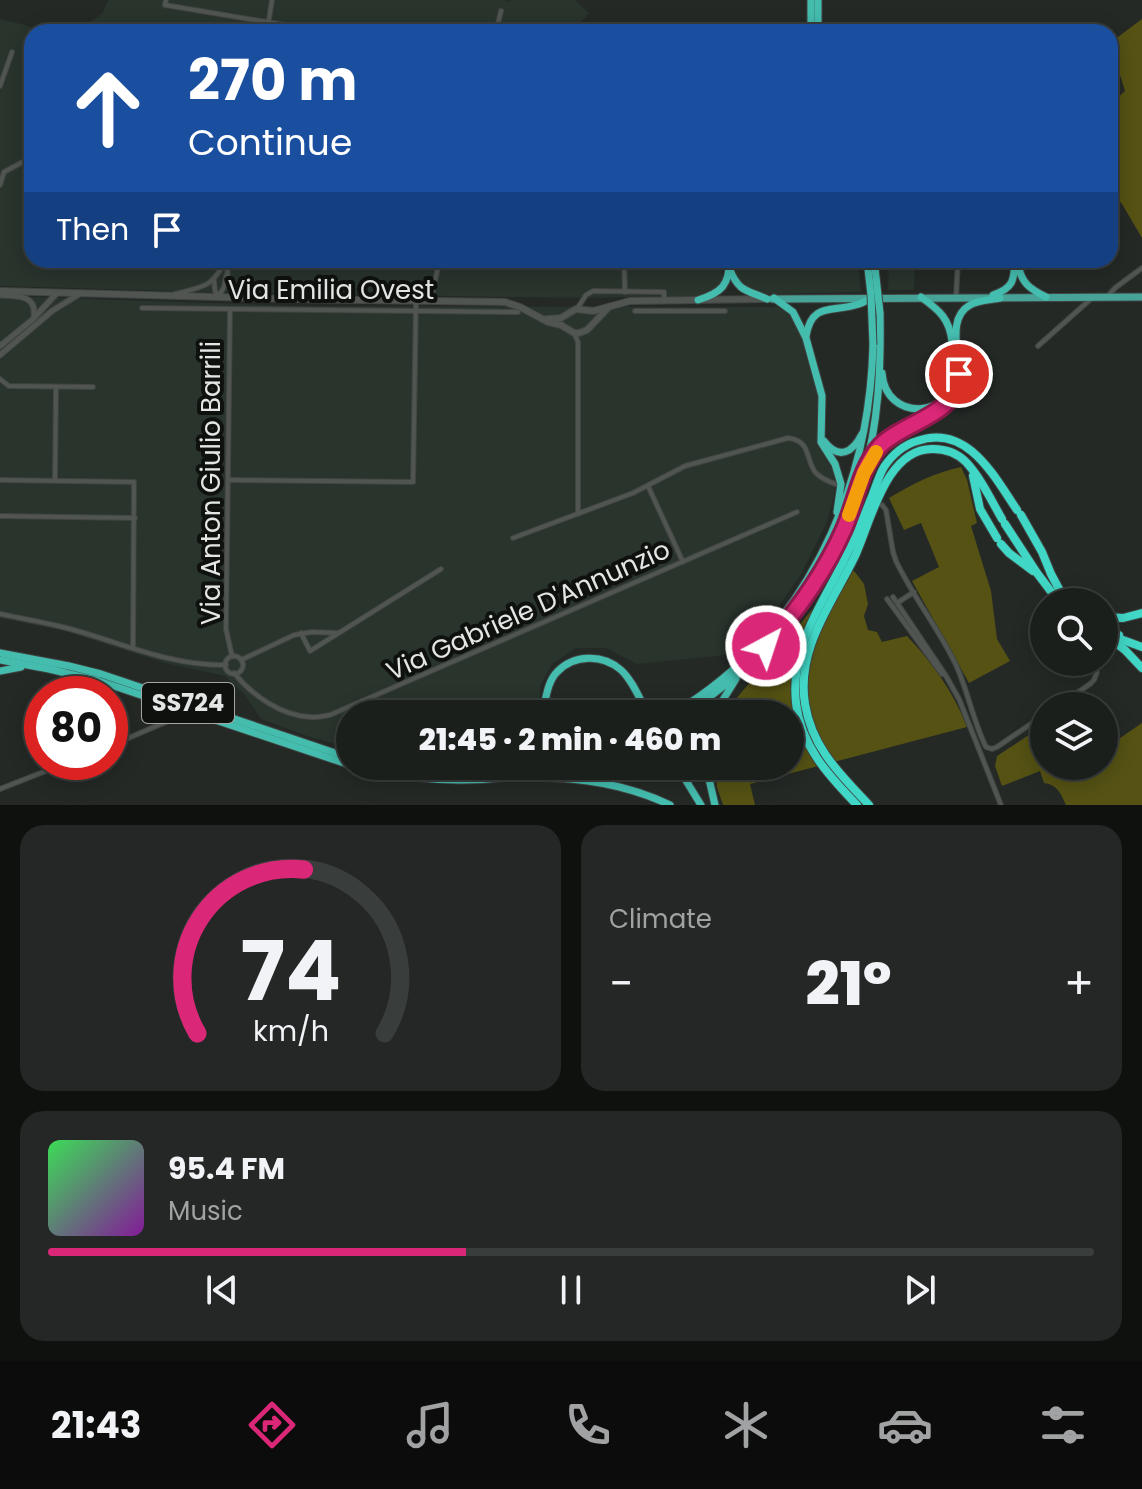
<!DOCTYPE html>
<html lang="en">
<head>
<meta charset="utf-8">
<style>
  :root { --surface:#1b1f1c; --page:#242725; --text:#f1f3f6; --muted:#a0a2a3; --line:#393d3b; --accent:#db2777 }
  body { margin:0; font-family:Poppins,sans-serif; background:var(--page); color:var(--text); height:100vh; display:flex; flex-direction:column; font-size:30px; white-space:nowrap }
  * { box-sizing:border-box; margin:0 }
  p { font-size:26px; color:var(--muted) }
  .icon { flex:none; width:44px; height:44px; fill:none; stroke:currentColor; stroke-width:2; stroke-linecap:round; stroke-linejoin:round }
  .map { position:relative; height:805px; overflow:hidden }
  .side { display:flex; flex-direction:column; gap:20px; padding:20px; background:#0f110f; flex:1 }
  .side>* { flex:none }
  .top-card { position:absolute; left:24px; top:24px; width:1094px; height:244px; border-radius:24px; box-shadow:0 4px 20px #0003,0 0 0 2px var(--line); background:#1a4fa0; color:#fff; overflow:hidden }
  .controls { position:absolute; left:1030px; top:588px; display:grid; gap:16px }
  .controls a { display:grid; place-items:center; width:88px; height:88px; border-radius:50%; background:var(--surface); box-shadow:0 4px 20px #0003,0 0 0 2px var(--line); font-size:40px }
  .speed { position:absolute; left:24px; top:676px; display:flex; gap:16px; font-size:40px; font-weight:700; text-align:center }
  .speed>* { display:grid; place-content:center; width:104px; height:104px; border-radius:50%; background:var(--surface); box-shadow:0 4px 20px #0003,0 0 0 2px var(--line); line-height:1 }
  .speed .limit { border:12px solid #d22; background:#fff; color:#111 }
  .pin { position:absolute; display:grid; place-items:center; width:68px; height:68px; color:#fff; margin:-34px; border:4px solid #fff; border-radius:50%; box-shadow:0 2px 8px #0007 }
  .me { position:absolute; width:88px; margin:-44px; rotate:40deg; stroke-linejoin:round; filter:drop-shadow(0 0 6px #0008) }
  .turn { display:flex; align-items:center; gap:28px; height:168px; padding:0 32px; font-size:36px }
  .turn .icon { width:104px; height:104px; stroke-width:2.5 }
  .turn b { display:block; font-size:56px; line-height:68px }
  .then { display:flex; align-items:center; height:76px; padding:0 32px; background:#0003; gap:16px; font-size:30px }
  .big { font-size:60px; font-weight:800; line-height:1.1 }
  .side .tile { flex:1; display:flex; flex-direction:column; justify-content:center; gap:12px; min-width:0; padding:0 28px; border-radius:24px; background:var(--page) }
  .side .dial { align-items:center; gap:0 }
  .dial svg { height:208px; overflow:visible; fill:none; stroke:var(--line); stroke-width:7; stroke-linecap:round; text-anchor:middle }
  .dial text { fill:var(--text); stroke:none }
  .song { display:flex; align-items:center; gap:24px }
  .cover { width:96px; height:96px; border-radius:12px; background:linear-gradient(135deg,hsl(130 70% 55%),hsl(290 70% 35%)) }
  .played { height:8px; border-radius:4px; background:linear-gradient(90deg,var(--accent) 40%,var(--line) 40%) }
  .keys { display:flex; justify-content:space-around; direction:ltr }
  .heat { display:flex; justify-content:space-between; align-items:center; font-size:44px; direction:ltr }
  .side .tiles { flex:1; display:grid; gap:20px; grid-template-columns:1fr 1fr }
  .tile:last-child { grid-column:span 2 }
  .trip { position:absolute; left:336px; top:700px; width:468px; height:80px; border-radius:40px; background:var(--surface); box-shadow:0 4px 20px #0003,0 0 0 2px var(--line); font-weight:800; line-height:80px; text-align:center }
  .dock { display:flex; height:128px; justify-content:space-around; align-items:center; background:#0b0c0b; color:var(--muted) }
  .dock .icon { width:56px; height:56px }
  .dock .current { color:var(--accent) }
  .dock b { font-size:36px; color:var(--text) }
  .map>svg:first-child { display:block }
  .built { fill:#29342d }
  .green { fill:#555214 }
  .lines { fill:none; stroke-linecap:round; stroke-linejoin:round }
  .minor-casing { stroke:#404442; stroke-width:6 }
  .tertiary-casing { stroke:#404442; stroke-width:7 }
  .secondary-casing { stroke:#404442; stroke-width:8 }
  .primary-casing { stroke:#404442; stroke-width:9 }
  .trunk-casing { stroke:#404442; stroke-width:9 }
  .motorway-casing { stroke:#404442; stroke-width:10 }
  .minor { stroke:#505552; stroke-width:4 }
  .tertiary { stroke:#505552; stroke-width:5 }
  .secondary { stroke:#505552; stroke-width:6 }
  .primary { stroke:#47a398; stroke-width:7 }
  .trunk { stroke:#44bdaf; stroke-width:7 }
  .motorway { stroke:#41d7c6; stroke-width:8 }
  .trunk-bridge-casing { stroke:#404442; stroke-width:9; stroke-linecap:butt }
  .trunk-bridge { stroke:#44bdaf; stroke-width:7 }
  .route-casing { stroke:#8e194d; stroke-width:20 }
  .route { stroke:#db2777; stroke-width:14 }
  .slow { stroke:#f59e0b; stroke-width:14 }
  .labels { text-anchor:middle; stroke-width:8; stroke-linejoin:round; paint-order:stroke }
  .shield { fill:#0f110f; stroke:#a3a6a4; stroke-width:2 }
  .shield-label { font-size:24px; font-weight:bold; fill:#e3e6e4 }
  .street-label { font-size:26px; fill:#e3e6e4; stroke:#0f110f }
</style>
</head>
<body>
<div class="map">
<svg width="1142" height="805" viewBox="0 0 1142 805">
  <rect width="100%" height="100%" fill="#242926"/>
  <!-- built -->
  <g class="built">
    <path d="M110,0H505V2L512,0H575L589,13L580,23L587,32H74L102,14L108,1Z"/>
    <path d="M0,19L25,25L44,32H32V260H720L723,281L720,287L701,296L581,298L249,293L0,286Z"/>
    <path d="M734,260H858L861,292L757,294L748,291L736,276Z"/>
    <path d="M889,260H915L914,290H888Z"/>
    <path d="M0,296L298,306L777,307L786,311L796,321L811,365L820,398L818,441L832,467L836,480L834,496L827,522L800,576L770,618L737,654L637,664L606,648H576L552,664L541,685L537,714H350V748L307,736L261,719L245,695L225,676L165,663L65,631L0,618Z"/>
  </g>
  <!-- green -->
  <g class="green">
    <path d="M1142,19V238L1122,204L1110,190V105L1125,91L1110,43Z"/>
    <path d="M961,467L967,480L977,523L971,526L991,591L997,639L1010,661L969,683L912,581L939,567L921,523L904,530L889,498C910,485 936,472 961,467Z"/>
    <path d="M848,568L855,572L864,584L868,604L864,616L868,630L877,632L882,642L907,636C932,662 954,693 967,727L750,784L755,805H723L717,787L715,766H790V714H725L728,708Z"/>
    <path d="M1142,723V805H1066C1061,794 1058,785 1044,783L1040,771L1002,786L995,766L997,756L1044,725V766H1104V749Z"/>
  </g>
  <g class="lines">
    <!-- minor casing -->
    <g class="minor-casing">
      <g id="minor">
        <path d="M166,0L165,5L327,32"/>
        <path d="M267,32L272,0"/>
        <path d="M496,32L501,11"/>
        <path d="M0,86L12,52"/>
        <path d="M0,185L4,172L32,157"/>
        <path d="M228,260C226,280 227,287 246,297"/>
        <path d="M624,260L625,292"/>
        <path d="M214,280L215,291L219,296"/>
        <path d="M375,290H433"/>
        <path d="M175,294C205,286 211,288 226,260"/>
        <path d="M219,296L224,287L226,276"/>
        <path d="M1107,297L1115,288L1142,268"/>
        <path d="M956,298L958,260"/>
        <path d="M430,301L440,260"/>
        <path d="M142,308L518,312"/>
        <path d="M577,309L586,295L593,291L664,292V300"/>
        <path d="M230,310L226,629L232,656"/>
        <path d="M635,311H725"/>
        <path d="M574,333L578,342V514"/>
        <path d="M1038,346L1093,297"/>
        <path d="M0,379L9,386L93,387"/>
        <path d="M0,480L134,482L133,648"/>
        <path d="M55,480L56,387"/>
        <path d="M229,480L413,482L416,301"/>
        <path d="M648,486L683,562"/>
        <path d="M882,505L886,510L893,552L896,561C913,597 939,629 956,665C968,691 973,721 986,747L992,749L997,747L1044,715"/>
        <path d="M0,516L135,518"/>
        <path d="M513,538L633,493L685,466L788,438C811,441 805,457 815,472C821,479 830,482 838,485"/>
        <path d="M893,597L946,676L959,699L1001,805"/>
        <path d="M887,599L942,674"/>
        <path d="M897,603L914,592"/>
        <path d="M0,614C24,619 50,623 74,630C124,644 172,666 226,665"/>
        <path d="M301,633L310,651L441,569"/>
        <circle cx="234" cy="665" r="9"/>
        <path d="M241,660L294,635L312,632L338,633"/>
        <path d="M234,673C252,695 281,716 311,717C317,718 324,716 330,715L797,512"/>
        <path d="M1058,706L1090,684L1094,680L1097,672L1092,662"/>
        <path d="M110,746L175,718"/>
        <path d="M0,789L69,762"/>
      </g>
    </g>
    <!-- tertiary casing -->
    <g class="tertiary-casing">
      <g id="tertiary">
        <path d="M0,295C15,296 36,294 34,315"/>
        <path d="M0,346L32,320L57,293"/>
        <path d="M0,355L52,311L81,293"/>
      </g>
    </g>
    <!-- secondary casing -->
    <g class="secondary-casing">
      <g id="secondary">
        <path d="M0,291L292,299L505,302L520,307L548,322L561,325L574,333H579L587,330L609,307"/>
        <path d="M547,319L561,318L576,309L593,311L630,301L763,299"/>
      </g>
    </g>
    <!-- primary casing -->
    <g class="primary-casing">
      <path id="primary" d="M772,299L1142,297"/>
    </g>
    <!-- trunk casing -->
    <g class="trunk-casing">
      <g id="trunk">
        <path d="M811,0V32"/>
        <path d="M818,0V32"/>
        <path d="M1018,264C1021,283 1030,289 1046,297"/>
        <path d="M730,270C739,292 747,290 767,299"/>
        <path d="M993,295C1014,288 1014,280 1015,260"/>
        <path d="M921,297C939,310 950,319 952,342"/>
        <path d="M774,298L793,312L806,338L822,396L821,442L835,464L841,484L837,512"/>
        <path d="M698,300C721,293 730,285 729,260"/>
        <path d="M806,336C812,301 833,313 859,304C863,303 867,300 871,298"/>
        <path d="M882,373C886,424 956,418 954,371"/>
        <path d="M824,441C839,461 853,452 862,434"/>
        <path d="M869,463C881,439 908,427 931,413C940,408 949,403 954,393C968,370 941,321 970,305C978,300 991,300 1000,298"/>
        <path d="M0,653L69,666L101,674L350,758"/>
        <path d="M0,660L49,669L99,681L350,765"/>
        <path d="M0,671L21,667"/>
        <path d="M542,714C546,700 547,682 557,672C574,654 603,654 621,670C633,681 640,700 648,714"/>
        <path d="M672,714C803,637 869,494 873,345"/>
        <path d="M685,714C771,659 834,573 863,476C879,424 881,366 880,313"/>
        <path d="M714,714L736,679"/>
        <path d="M352,766C425,784 494,785 567,766"/>
        <path d="M388,766C438,773 488,774 537,766"/>
        <path d="M677,766L701,805"/>
        <path d="M706,766L715,805"/>
        <path d="M534,777C582,778 626,784 670,805"/>
      </g>
    </g>
    <!-- motorway casing -->
    <g class="motorway-casing">
      <g id="motorway">
        <path d="M973,476L980,509L997,538"/>
        <path d="M1021,515L1042,552L1051,574L1066,602"/>
        <path d="M1005,524L1037,573L1059,602"/>
        <path d="M1001,544L1009,553L1033,571"/>
        <path d="M1104,617L1123,618L1142,613"/>
        <path d="M1104,628L1119,635"/>
        <path d="M1104,634L1125,650L1142,668"/>
        <path d="M1112,636L1142,647"/>
        <path d="M857,805C828,775 801,746 796,703C790,644 822,606 846,556C855,538 863,519 870,501C875,490 878,477 884,467C892,455 904,445 917,441C967,423 994,476 1017,510"/>
        <path d="M869,805C840,774 812,748 805,704C796,648 832,604 855,556C871,521 886,448 933,449C945,449 957,453 966,462C981,478 991,500 1002,519"/>
      </g>
    </g>
    <!-- minor -->
    <use href="#minor" class="minor"/>
    <!-- tertiary -->
    <use href="#tertiary" class="tertiary"/>
    <!-- secondary -->
    <use href="#secondary" class="secondary"/>
    <!-- primary -->
    <use href="#primary" class="primary"/>
    <!-- trunk -->
    <use href="#trunk" class="trunk"/>
    <!-- motorway -->
    <use href="#motorway" class="motorway"/>
    <!-- trunk-bridge casing -->
    <g class="trunk-bridge-casing">
      <g id="trunk-bridge">
        <path d="M867,260L871,295L873,345"/>
        <path d="M875,268L880,313"/>
      </g>
    </g>
    <!-- trunk-bridge -->
    <use href="#trunk-bridge" class="trunk-bridge"/>
  </g>
  <g class="lines">
    <!-- route casing -->
    <g class="route-casing">
      <path id="route" d="M766,646C798,610 825,572 844,529C856,502 860,467 881,445C905,421 959,415 959,374"/>
    </g>
    <!-- route -->
    <use href="#route" class="route"/>
    <!-- slow -->
    <path class="slow" d="M849,515L864,473L876,452"/>
  </g>
  <g class="labels">
    <!-- shield labels -->
    <rect class="shield" x="142" y="683" width="92" height="40" rx="6"/>
    <g class="shield-label">
      <text x="188" y="711">SS724</text>
    </g>
    <!-- street labels -->
    <g class="street-label">
      <text x="331" y="299">Via Emilia Ovest</text>
      <text transform="translate(211 483) rotate(-90)" y="9">Via Anton Giulio Barrili</text>
      <text transform="translate(528 610) rotate(-24)" y="9">Via Gabriele D'Annunzio</text>
    </g>
  </g>
</svg>
<div class="controls">
<a><svg class="icon" aria-label="search" viewBox="0 0 24 24"><circle cx="10" cy="10" r="6"/><path d="M15 15l6 6"/></svg></a>
<a><svg class="icon" aria-label="layers" viewBox="0 0 24 24"><path d="M12 4l9 5-9 5-9-5zM3 14l9 5 9-5"/></svg></a>
</div>
<div class="speed"><div class="limit">80</div></div>
<div class="pin" style="left:959px;top:374px;background:#d93025"><svg class="icon" aria-label="arrive" viewBox="0 0 24 24"><path d="M6 21V4h12l-3 4 3 4H6"/></svg></div>
<svg class="me" style="left:766px;top:646px" viewBox="-20 -20 40 40"><circle r="17" fill="#db2777" stroke="#fff" stroke-width="3"/><path d="M0-11L8 9 0 5-8 9z" fill="#fff"/></svg>
<div class="trip">21:45 · 2 min · 460 m</div>
<div class="top-card">
<div class="turn"><svg class="icon" aria-label="ahead" viewBox="0 0 24 24"><path d="M12 20V5M6 11l6-6 6 6"/></svg><div><b>270 m</b>Continue</div></div>
<div class="then">Then<svg class="icon" aria-label="arrive" viewBox="0 0 24 24"><path d="M6 21V4h12l-3 4 3 4H6"/></svg></div>
</div>
</div>
<section class="side">
<div class="tiles">
<div class="tile dial"><svg viewBox="0 0 100 80">
<path d="M14 69A42 42 0 1 1 86 69"/>
<path d="M14 69A42 42 0 0 1 55 6" stroke="#db2777"/>
<text x="50" y="56" font-size="32" font-weight="700">74</text>
<text x="50" y="72" font-size="11">km/h</text>
</svg></div>
<div class="tile"><p>Climate</p>
<div class="heat"><a>−</a><b class="big">21°</b><a>+</a></div>
</div>
<div class="tile">
<div class="song"><i class="cover"></i><div><b>95.4 FM</b><p>Music</p></div></div>
<div class="played"></div>
<div class="keys"><svg class="icon" aria-label="previous" viewBox="0 0 24 24"><path d="M18 5L8 12l10 7zM5 5v14"/></svg><svg class="icon" aria-label="pause" viewBox="0 0 24 24"><path d="M8 5v14M16 5v14"/></svg><svg class="icon" aria-label="next" viewBox="0 0 24 24"><path d="M6 5l10 7-10 7zM19 5v14"/></svg></div>
</div>
</div>
</section>
<nav class="dock">
<b>21:43</b>
<svg class="icon current" aria-label="directions" viewBox="0 0 24 24"><path d="M12 3l9 9-9 9-9-9zM9 14v-3h6M13 9l2 2-2 2"/></svg>
<svg class="icon" aria-label="music" viewBox="0 0 24 24"><path d="M9 18V5l10-2v13"/><circle cx="6" cy="18" r="3"/><circle cx="16" cy="16" r="3"/></svg>
<svg class="icon" aria-label="phone" viewBox="0 0 24 24"><path d="M5 4h4l2 5-3 2q2 4 5 5l2-3 5 2v4C11 20 4 13 5 4z"/></svg>
<svg class="icon" aria-label="climate" viewBox="0 0 24 24"><path d="M12 3v18M4 7l16 10M4 17L20 7"/></svg>
<svg class="icon" aria-label="car" viewBox="0 0 24 24"><path d="M5 17H2v-5l4-1 3-4h7l3 4 3 1v5h-3M9 17h6M6 11h13"/><circle cx="7" cy="17" r="2"/><circle cx="17" cy="17" r="2"/></svg>
<svg class="icon" aria-label="filters" viewBox="0 0 24 24"><path d="M4 7h16M4 17h16"/><circle cx="9" cy="7" r="2"/><circle cx="15" cy="17" r="2"/></svg>
</nav>
</body>
</html>
